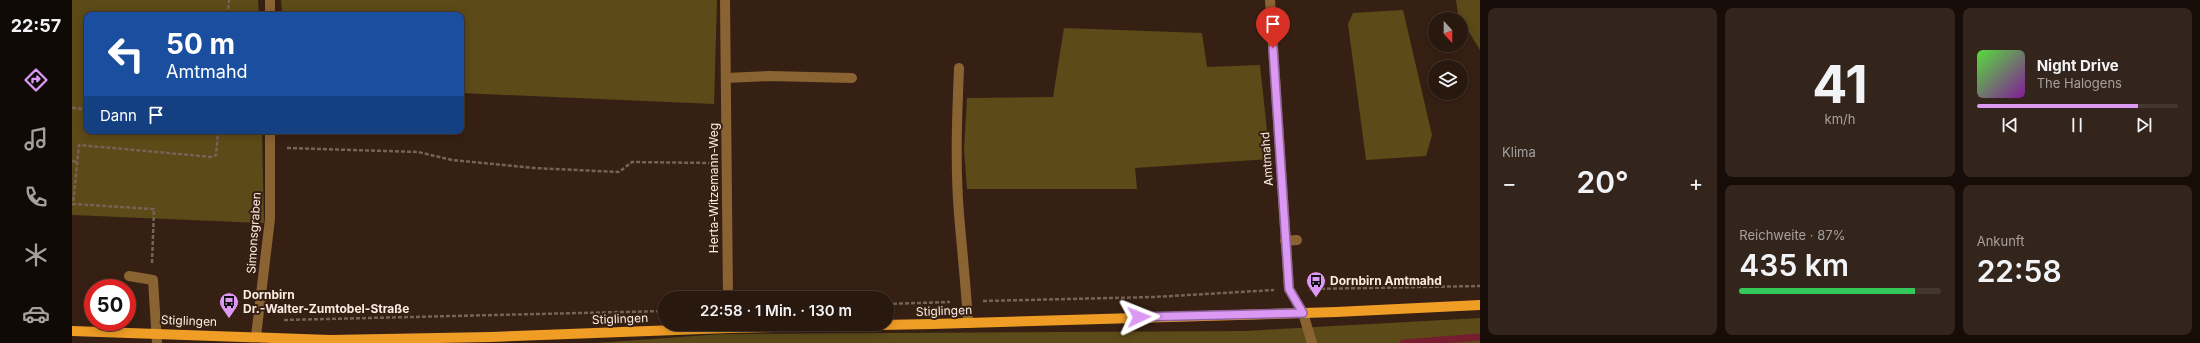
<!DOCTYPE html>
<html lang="de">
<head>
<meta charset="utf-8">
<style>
  :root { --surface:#28180e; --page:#34251c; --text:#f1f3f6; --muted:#a5a09e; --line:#44372e; --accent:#dc99f4 }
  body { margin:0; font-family:Inter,sans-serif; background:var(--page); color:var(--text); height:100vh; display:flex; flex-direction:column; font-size:15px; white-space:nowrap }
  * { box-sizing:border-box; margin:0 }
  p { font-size:13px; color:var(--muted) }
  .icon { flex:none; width:22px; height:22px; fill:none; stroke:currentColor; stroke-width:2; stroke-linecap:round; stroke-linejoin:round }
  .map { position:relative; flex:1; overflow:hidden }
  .drawer { display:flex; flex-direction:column; gap:8px; padding:8px; background:#160d08; width:720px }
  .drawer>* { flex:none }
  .guide { position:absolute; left:12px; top:12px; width:380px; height:122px; border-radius:8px; box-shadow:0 2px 10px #0003,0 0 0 1px var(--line); background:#1a4fa0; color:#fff; overflow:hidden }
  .needle { width:26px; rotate:159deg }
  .buttons { position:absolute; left:1356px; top:12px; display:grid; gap:8px }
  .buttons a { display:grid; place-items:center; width:40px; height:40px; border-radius:50%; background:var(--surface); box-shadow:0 2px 10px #0003,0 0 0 1px var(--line); font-size:20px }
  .speed { position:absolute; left:12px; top:279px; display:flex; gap:8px; font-size:20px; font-weight:700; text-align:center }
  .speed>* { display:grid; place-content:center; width:52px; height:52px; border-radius:50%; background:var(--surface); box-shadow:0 2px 10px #0003,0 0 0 1px var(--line); line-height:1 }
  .speed .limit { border:6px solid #d22; background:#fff; color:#111 }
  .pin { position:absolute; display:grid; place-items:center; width:34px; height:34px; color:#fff; margin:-41px -17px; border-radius:50% 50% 50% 0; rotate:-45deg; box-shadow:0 0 4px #0007 }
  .pin .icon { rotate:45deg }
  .me { position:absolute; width:44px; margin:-22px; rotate:88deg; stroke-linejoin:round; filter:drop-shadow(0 0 3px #0008) }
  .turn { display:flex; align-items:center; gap:14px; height:84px; padding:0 16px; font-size:18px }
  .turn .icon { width:52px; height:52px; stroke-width:2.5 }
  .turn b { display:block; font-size:28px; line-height:34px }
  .then { display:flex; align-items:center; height:38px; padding:0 16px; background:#0003; gap:8px; font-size:15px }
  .big { font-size:30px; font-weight:600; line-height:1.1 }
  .drawer .widget { flex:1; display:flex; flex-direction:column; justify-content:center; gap:6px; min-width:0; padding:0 14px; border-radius:8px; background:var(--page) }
  .drawer .dial { align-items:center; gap:0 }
  .dial b { font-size:52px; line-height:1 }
  .song { display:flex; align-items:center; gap:12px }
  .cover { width:48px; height:48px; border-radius:6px; background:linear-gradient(135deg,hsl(110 70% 55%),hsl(290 70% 35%)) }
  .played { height:4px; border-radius:2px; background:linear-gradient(90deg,var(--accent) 80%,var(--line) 80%) }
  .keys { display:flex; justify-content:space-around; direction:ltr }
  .heat { display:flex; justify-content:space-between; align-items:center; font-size:22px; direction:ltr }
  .charge { height:6px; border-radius:3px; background:linear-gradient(90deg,#34c759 87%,var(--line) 0) }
  .drawer .tiles { flex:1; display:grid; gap:8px; grid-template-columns:repeat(3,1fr) }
  .widget:first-child { grid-row:span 2 }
  .trip { position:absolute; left:586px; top:291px; width:236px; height:40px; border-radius:20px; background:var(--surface); box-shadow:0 2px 10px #0003,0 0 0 1px var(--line); font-weight:600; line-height:40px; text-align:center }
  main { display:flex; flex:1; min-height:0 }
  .menu { display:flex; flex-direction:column; width:72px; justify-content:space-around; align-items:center; background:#100a06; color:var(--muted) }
  .menu .icon { width:28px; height:28px }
  .menu .on { color:var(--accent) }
  .menu b { font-size:18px; color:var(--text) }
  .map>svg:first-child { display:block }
  .green { fill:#5c4a18 }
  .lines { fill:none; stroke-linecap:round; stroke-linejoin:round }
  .stream { stroke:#761d2f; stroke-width:7 }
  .path { stroke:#766256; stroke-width:2.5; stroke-dasharray:4 2; stroke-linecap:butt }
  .minor { stroke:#8a6333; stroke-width:10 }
  .major { stroke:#ef9d25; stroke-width:10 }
  .route-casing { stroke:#8f639f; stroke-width:10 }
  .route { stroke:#dc99f4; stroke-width:7 }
  .labels { text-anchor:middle; stroke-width:4; stroke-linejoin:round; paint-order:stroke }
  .street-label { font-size:12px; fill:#fbebe2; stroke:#362013 }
  .poi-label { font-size:12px; font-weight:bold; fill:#fbebe2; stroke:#362013; text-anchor:start }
</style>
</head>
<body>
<main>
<nav class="menu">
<b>22:57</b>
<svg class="icon on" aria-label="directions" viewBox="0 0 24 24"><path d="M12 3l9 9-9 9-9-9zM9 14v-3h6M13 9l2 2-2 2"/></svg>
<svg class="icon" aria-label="music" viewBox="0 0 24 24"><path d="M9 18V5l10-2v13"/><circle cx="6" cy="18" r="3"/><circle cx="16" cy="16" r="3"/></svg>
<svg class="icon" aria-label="phone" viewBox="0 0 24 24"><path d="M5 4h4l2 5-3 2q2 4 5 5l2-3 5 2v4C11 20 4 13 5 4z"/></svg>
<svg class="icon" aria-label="climate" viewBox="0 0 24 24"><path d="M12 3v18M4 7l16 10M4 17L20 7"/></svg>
<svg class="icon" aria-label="car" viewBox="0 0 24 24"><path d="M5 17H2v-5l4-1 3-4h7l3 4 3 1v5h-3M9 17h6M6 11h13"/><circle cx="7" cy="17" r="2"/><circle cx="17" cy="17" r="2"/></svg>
</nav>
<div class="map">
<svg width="1408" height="343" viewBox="0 0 1408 343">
  <rect width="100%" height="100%" fill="#362013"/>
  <!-- green -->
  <g class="green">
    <path d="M0,0H186L187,15H15V131H190L192,223L0,215Z"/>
    <path d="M209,0H645L642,104L389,93V15H210Z"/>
    <path d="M1384,0H1408V50L1386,14Z"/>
    <path d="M1331,10L1360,135L1354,156L1294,160L1276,24L1281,13Z"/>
    <path d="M992,28L1130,33L1135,67L1188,65L1198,159L1063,168L1065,189H895L892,150L895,98L981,97Z"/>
    <path d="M1408,318V343H525L649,334L1173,331Z"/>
  </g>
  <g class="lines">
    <!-- stream -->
    <path class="stream" d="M1331,343L1408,337"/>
    <!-- path -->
    <g class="path">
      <path d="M156,15L157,0"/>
      <path d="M0,108L15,109"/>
      <path d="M215,148L346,152L380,160L462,168L547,172L560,162L638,163"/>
      <path d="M0,161L5,162"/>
      <path d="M80,263L82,209L1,204L7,145L140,157L144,155L146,131"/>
      <path d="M1237,289L1408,286"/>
      <path d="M911,301L1082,297L1202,290"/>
      <path d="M815,304L878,302"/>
      <path d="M212,320L593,311"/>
    </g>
    <!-- minor -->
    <g class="minor">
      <path d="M198,0V15"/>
      <path d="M653,0L656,298"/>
      <path d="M1198,0L1217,289L1231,313L1240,343"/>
      <path d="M887,68C885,116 883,165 887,214C890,250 894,286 896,323"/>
      <path d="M654,78L697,76L780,78"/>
      <path d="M1213,241L1225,240"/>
      <path d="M57,276L81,280L85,343"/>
      <path d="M184,336L198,219V131"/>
    </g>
    <!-- major -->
    <path class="major" d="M0,331L258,340L419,337L657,328L861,324L1264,312L1408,305"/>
  </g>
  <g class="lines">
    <!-- route casing -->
    <g class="route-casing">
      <path id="route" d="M1067,317L1231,313L1217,289L1201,48"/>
    </g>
    <!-- route -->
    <use href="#route" class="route"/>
  </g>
  <!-- icons -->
  <defs>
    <g id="bus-pin" transform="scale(1)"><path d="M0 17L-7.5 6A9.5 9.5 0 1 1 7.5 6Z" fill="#dc99f4" stroke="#362013"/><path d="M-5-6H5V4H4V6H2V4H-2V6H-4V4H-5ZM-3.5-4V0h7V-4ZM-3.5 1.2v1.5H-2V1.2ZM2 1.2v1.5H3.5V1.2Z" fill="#111"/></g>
  </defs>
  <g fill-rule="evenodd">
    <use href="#bus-pin" x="1244" y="281"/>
    <use href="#bus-pin" x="157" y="302"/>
  </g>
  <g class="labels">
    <!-- street labels -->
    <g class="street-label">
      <text transform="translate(1195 159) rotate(-94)" y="4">Amtmahd</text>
      <text transform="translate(642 188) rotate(-90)" y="4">Herta-Witzemann-Weg</text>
      <text transform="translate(182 233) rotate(-86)" y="4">Simonsgraben</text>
      <text transform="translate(872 311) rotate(-2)" y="4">Stiglingen</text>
      <text transform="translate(548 319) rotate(-2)" y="4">Stiglingen</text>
      <text transform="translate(117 321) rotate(2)" y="4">Stiglingen</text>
    </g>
    <!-- poi labels -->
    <g class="poi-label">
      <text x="1258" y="285">Dornbirn Amtmahd</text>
      <text x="171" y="299">Dornbirn<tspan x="171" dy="14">Dr.-Walter-Zumtobel-Straße</tspan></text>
    </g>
  </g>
</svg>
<div class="buttons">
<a><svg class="needle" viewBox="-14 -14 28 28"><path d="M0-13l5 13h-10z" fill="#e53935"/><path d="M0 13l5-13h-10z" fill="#a5a09e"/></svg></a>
<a><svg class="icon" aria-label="layers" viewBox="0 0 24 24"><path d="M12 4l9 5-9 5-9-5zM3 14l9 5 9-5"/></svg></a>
</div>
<div class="speed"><div class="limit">50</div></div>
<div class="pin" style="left:1201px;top:48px;background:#d93025"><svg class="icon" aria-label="arrive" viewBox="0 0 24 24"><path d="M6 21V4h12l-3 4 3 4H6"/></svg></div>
<svg class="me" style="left:1067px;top:317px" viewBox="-20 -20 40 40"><path d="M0-17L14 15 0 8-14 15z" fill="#dc99f4" stroke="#fff" stroke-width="4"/></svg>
<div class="trip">22:58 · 1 Min. · 130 m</div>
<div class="guide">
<div class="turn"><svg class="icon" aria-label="left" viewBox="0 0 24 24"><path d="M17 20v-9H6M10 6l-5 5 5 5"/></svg><div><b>50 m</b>Amtmahd</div></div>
<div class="then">Dann<svg class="icon" aria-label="arrive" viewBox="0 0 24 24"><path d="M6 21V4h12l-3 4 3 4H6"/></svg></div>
</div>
</div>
<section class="drawer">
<div class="tiles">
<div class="widget"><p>Klima</p>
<div class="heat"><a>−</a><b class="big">20°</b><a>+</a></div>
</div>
<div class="widget dial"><b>41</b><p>km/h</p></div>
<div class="widget">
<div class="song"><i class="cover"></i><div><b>Night Drive</b><p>The Halogens</p></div></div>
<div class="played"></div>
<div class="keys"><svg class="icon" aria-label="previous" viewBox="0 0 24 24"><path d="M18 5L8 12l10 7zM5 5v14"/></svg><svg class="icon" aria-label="pause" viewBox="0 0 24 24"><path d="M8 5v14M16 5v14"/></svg><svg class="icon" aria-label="next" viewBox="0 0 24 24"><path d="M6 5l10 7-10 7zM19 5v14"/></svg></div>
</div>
<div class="widget"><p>Reichweite · 87%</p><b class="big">435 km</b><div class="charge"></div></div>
<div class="widget"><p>Ankunft</p><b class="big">22:58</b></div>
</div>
</section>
</main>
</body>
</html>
